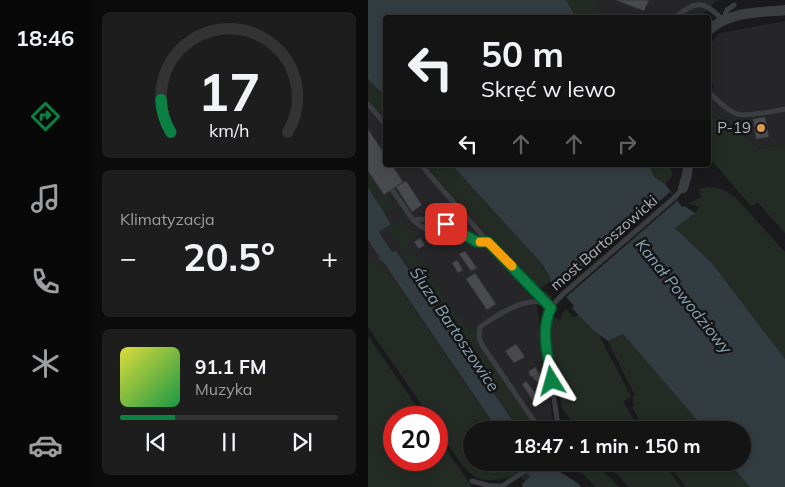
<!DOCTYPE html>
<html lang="pl">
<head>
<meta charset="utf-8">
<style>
  :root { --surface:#141415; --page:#1d1d1e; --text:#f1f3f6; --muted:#9d9ea0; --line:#333334; --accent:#0b8043 }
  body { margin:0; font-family:Mulish,sans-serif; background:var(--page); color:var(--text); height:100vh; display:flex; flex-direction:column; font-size:19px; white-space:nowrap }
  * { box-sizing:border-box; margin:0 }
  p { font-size:16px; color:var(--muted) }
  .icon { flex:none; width:28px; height:28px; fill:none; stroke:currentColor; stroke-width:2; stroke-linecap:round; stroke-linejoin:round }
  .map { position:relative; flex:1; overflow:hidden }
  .sheet { display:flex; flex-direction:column; gap:12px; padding:12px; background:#0b0b0c; width:278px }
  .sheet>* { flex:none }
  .hud { position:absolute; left:15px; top:15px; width:328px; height:152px; border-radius:5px; box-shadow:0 2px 12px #0003,0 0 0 1px var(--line); background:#141415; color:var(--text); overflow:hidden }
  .speed { position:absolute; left:15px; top:406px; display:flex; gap:10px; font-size:25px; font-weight:700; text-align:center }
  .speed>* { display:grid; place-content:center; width:65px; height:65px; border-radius:50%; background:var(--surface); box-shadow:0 2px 12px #0003,0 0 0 1px var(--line); line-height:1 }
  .speed .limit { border:8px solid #d22; background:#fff; color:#111 }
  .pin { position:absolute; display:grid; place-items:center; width:42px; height:42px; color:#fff; margin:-21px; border-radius:10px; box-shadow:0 2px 8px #0006 }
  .me { position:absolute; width:55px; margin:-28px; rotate:352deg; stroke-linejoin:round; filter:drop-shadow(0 0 4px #0008) }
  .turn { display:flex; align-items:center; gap:18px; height:105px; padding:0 15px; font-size:22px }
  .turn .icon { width:65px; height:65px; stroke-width:2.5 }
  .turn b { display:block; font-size:35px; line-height:42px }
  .lanes { display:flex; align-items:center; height:48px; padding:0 15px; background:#0003; justify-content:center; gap:25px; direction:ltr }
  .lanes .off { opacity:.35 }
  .big { font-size:38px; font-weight:700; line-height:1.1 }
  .sheet .card { flex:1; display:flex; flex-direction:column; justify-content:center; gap:8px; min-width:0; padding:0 18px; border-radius:8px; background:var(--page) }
  .sheet .dial { align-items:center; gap:0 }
  .dial svg { height:130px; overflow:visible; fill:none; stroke:var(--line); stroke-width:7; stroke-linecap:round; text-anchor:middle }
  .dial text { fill:var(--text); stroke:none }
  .song { display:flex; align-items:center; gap:15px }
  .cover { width:60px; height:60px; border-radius:8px; background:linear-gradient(135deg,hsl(60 70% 55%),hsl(140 70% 35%)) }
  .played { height:5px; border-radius:2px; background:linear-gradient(90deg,var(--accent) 25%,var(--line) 25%) }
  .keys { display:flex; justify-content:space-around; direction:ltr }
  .heat { display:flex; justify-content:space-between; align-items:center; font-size:28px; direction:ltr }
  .trip { position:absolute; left:95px; top:421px; width:288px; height:50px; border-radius:25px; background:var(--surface); box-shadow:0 2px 12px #0003,0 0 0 1px var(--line); font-weight:700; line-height:50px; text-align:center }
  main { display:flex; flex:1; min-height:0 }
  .menu { display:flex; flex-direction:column; width:90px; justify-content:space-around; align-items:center; background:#080808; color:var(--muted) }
  .menu .icon { width:35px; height:35px }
  .menu .current { color:var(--accent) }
  .menu b { font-size:22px; color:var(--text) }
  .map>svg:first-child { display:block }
  .built { fill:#262628 }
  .green { fill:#242b24 }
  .water { fill:#333c40 }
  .pier { fill:#1a1a1c }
  .building { fill:#494a4e; stroke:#343437 }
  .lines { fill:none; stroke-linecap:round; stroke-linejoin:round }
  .service { stroke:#3b3d40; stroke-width:5 }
  .minor { stroke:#3b3d40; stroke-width:10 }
  .route-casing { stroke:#07532c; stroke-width:12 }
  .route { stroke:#0b8043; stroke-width:9 }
  .slow { stroke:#f59e0b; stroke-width:9 }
  .poi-dot { fill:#de9b50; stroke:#151517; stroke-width:2 }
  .labels { text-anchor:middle; stroke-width:5; stroke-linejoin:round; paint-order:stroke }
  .poi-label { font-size:15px; fill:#aeb3ba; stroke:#151517; text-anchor:end }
  .street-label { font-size:15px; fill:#aeb3ba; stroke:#151517 }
  .water-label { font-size:16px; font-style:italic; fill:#89a3b0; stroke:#151517 }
</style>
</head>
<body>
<main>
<nav class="menu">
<b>18:46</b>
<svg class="icon current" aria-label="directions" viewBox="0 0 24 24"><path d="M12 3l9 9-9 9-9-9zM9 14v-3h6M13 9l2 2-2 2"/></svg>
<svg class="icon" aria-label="music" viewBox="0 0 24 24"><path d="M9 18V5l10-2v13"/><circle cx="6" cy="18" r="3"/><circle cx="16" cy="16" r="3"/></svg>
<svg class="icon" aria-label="phone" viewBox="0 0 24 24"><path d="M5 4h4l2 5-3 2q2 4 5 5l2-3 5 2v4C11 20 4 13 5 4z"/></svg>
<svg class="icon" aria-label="climate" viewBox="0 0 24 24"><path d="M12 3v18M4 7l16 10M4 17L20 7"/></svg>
<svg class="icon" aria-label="car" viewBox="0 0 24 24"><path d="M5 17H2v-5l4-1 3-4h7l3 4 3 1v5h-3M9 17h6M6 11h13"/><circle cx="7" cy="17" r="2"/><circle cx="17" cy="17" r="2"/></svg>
</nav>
<section class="sheet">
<div class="card dial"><svg viewBox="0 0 100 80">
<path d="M14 69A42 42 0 1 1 86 69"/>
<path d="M14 69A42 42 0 0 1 8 49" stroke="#0b8043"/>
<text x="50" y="56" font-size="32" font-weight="700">17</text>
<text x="50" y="72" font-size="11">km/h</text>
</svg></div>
<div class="card"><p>Klimatyzacja</p>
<div class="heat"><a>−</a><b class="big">20.5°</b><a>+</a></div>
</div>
<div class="card">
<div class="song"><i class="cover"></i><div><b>91.1 FM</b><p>Muzyka</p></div></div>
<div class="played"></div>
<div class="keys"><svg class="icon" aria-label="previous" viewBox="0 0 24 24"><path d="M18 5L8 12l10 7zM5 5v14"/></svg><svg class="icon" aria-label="pause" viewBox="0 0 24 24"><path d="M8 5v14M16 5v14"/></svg><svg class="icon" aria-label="next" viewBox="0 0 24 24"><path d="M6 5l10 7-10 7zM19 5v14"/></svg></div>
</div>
</section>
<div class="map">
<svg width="418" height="487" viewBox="0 0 418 487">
  <rect width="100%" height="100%" fill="#1a1a1c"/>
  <!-- built -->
  <g class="built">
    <path d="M227,0H350L331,18L235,17Z"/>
    <path d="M417,21V144L392,149L340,105V94L346,88L340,71V46L352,33Z"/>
    <path d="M0,99L17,119L18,165H57L177,295L168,297L175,349L173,357H176L173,362L174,363L177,364L186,430H104V462L176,463L178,466L157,482L150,473L143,476L113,479L69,418L62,417L0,327V239L23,224L0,187Z"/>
  </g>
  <!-- green -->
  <g class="green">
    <path d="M198,0H227L235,17H208Z"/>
    <path d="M0,79L17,96V119L0,99Z"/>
    <path d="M340,105L392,149L417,144V233L390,203L383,206L340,156Z"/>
    <path d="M57,165H84L87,167L175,265L182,277V281L173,289L183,296L184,299L178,298L175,295L136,255L138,253Z"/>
    <path d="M281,165H301L305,175L297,184L286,177Z"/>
    <path d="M0,171L27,209L16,213L0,187Z"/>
    <path d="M340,187L354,189L367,197L418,253L417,359L344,263L306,227L327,213L331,207L320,203L333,197L331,189Z"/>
    <path d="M34,220L39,227L50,234L40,241L42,245L35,251L27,238L29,237L27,235L24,237L20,231L21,228Z"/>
    <path d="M43,248L100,330H109V336L111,343L170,430H153L87,333L89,332L88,330L85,331L52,283L55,282L54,280L51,281L34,257L37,255L35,253Z"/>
    <path d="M0,256L8,267L9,266L6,261L8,260L14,269L17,268L34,293L32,295L33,296L36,295L68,342L66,344L67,346L70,345L94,381L91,382L93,385L96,383L123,423L119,430H104V462L119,463L114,466L117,470L125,473L138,465L137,463H139L146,473L148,472L149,475C112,487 103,479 83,449C76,438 69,431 69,418L62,417L0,327Z"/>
    <path d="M198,309L206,318L210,314L231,335L263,397L255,401L272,430H210L194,408L181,335L182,317L193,320L194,314Z"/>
    <path d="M255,334L336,428L334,430H277L264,407L266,406L264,397L267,396L240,341Z"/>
    <path d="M0,336L56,417L26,418V460H69V436L104,487H0Z"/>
    <path d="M197,463H227L251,487H228L216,475Z"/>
    <path d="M238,463H295L313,487H261Z"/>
    <path d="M300,463H361L382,487H318Z"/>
  </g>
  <!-- water -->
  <g class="water">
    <path d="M0,0H198L208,17L18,18L17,96L0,79Z"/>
    <path d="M84,165H281L286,177L297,184L314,207L316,206L327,213L307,228L344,263L417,359V487H382L361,463L374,462V430H334L336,428L255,334L240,341L225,330L204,308L206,306L190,287L182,281V277L175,265Z"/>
    <path d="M0,187L23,224L11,232L24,252L28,251L151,430H130L14,260L12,261L11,258L12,257L2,244L3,243L0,239Z"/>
    <path d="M151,463H168L173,470L181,465L208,482L213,487H155L154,484L162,477Z"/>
  </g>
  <!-- pier -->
  <path class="pier" d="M302,192L309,201L198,297L190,289Z"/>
  <!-- building -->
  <g class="building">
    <path d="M247,0H281L276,11Z"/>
    <path d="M397,117L401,137L388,139L385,119Z"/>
    <path d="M0,129L18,156V165H24L35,182L16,195L0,171Z"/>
    <path d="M38,181L54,205L44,212L28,187Z"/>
    <path d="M52,238L57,245L51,249L46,242Z"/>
    <path d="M97,251L109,268L103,271L91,254Z"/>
    <path d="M89,260L95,270L90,273L84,263Z"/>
    <path d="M107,273L128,304L119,310L98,279Z"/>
    <path d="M148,344L157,357L146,363L137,351Z"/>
    <path d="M167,367L175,379L169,383L164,376L163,377L161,374V371Z"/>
    <path d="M158,381L169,395L168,396L170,400L166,403L154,384Z"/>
    <path d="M121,462H127L128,465L137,462L138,465L125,473L119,464Z"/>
  </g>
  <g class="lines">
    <!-- service -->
    <g class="service">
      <path d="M306,18C329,0 335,0 355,20"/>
      <path d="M355,20L359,10L366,5"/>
      <path d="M340,91C348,99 358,110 369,114C379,117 407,111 418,109"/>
      <path d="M0,104L18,125"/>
      <path d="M53,165L120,242L163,285L177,303"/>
      <path d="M25,191L45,220L68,218L109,242H120"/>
      <path d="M45,220C61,234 68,233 88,230"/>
      <path d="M166,421L114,345L111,337L112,327C129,315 164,291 183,307"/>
      <path d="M190,430C189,402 171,338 179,315C182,307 189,300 195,294L306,198L315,188"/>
      <path d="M104,481L122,486H134L171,462"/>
    </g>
    <!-- minor -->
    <g class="minor">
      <path d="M340,31C361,11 390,13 418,10"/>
      <path d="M315,188L319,175L320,165"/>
    </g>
  </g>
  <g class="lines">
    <!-- route casing -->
    <g class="route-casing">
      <path id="route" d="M78,224L109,242H120L183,308C172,330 180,357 184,381"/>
    </g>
    <!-- route -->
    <use href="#route" class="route"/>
    <!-- slow -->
    <path class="slow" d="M112,242H120L144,266"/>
  </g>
  <!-- markers -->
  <circle class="poi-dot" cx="393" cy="128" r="5"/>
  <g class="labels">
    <!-- poi labels -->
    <g class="poi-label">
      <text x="383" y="133">P-19</text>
    </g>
    <!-- street labels -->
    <g class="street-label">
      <text transform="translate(236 243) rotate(-41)" y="5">most Bartoszowicki</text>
    </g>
    <!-- water labels -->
    <g class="water-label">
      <text transform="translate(316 296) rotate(51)" y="6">Kanał Powodziowy</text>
      <text transform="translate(87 329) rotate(56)" y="6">Śluza Bartoszowice</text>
    </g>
  </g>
</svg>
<div class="speed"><div class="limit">20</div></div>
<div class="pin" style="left:78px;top:224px;background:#d93025"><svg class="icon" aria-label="arrive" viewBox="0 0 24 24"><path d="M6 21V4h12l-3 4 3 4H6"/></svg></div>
<svg class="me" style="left:184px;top:381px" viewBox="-20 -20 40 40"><path d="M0-17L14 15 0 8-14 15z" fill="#0b8043" stroke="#fff" stroke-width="4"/></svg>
<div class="trip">18:47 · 1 min · 150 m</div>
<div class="hud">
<div class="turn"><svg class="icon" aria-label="left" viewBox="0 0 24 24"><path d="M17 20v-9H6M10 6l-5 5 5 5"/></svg><div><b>50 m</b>Skręć w lewo</div></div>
<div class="lanes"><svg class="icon" aria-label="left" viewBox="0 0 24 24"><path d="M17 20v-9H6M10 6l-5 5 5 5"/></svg><svg class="icon off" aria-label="ahead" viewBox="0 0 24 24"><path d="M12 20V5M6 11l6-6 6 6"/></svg><svg class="icon off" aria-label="ahead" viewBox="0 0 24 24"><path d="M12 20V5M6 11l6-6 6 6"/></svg><svg class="icon off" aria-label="right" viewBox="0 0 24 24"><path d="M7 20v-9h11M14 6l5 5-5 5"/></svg></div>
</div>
</div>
</main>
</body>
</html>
